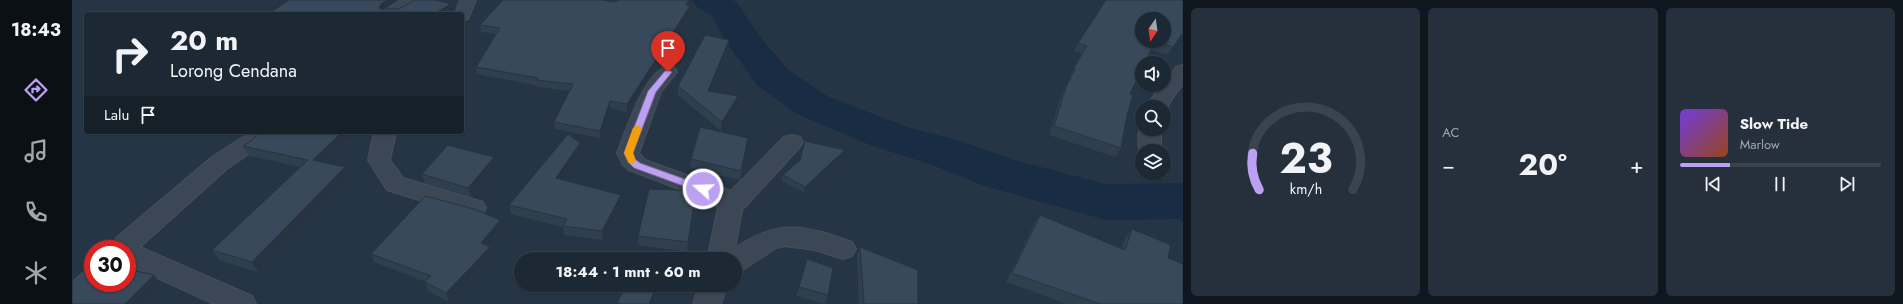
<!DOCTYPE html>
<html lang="id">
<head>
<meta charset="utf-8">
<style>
  :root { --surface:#1c2834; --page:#25303c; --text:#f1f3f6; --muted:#a0a6ac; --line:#3a444f; --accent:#bca0f2 }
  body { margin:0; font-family:Jost,sans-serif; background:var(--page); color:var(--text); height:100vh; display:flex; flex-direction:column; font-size:15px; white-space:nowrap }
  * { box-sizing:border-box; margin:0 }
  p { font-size:13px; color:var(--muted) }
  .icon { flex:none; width:22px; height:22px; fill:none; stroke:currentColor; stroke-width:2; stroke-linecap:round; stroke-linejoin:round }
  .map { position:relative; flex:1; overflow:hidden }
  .panel { display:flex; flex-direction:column; gap:8px; padding:8px; background:#0f161d; width:720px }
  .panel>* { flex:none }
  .top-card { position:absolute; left:12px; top:12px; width:380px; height:122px; border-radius:4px; box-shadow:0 1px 3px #0004,0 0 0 1px var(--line); background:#1c2834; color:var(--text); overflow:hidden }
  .needle { width:26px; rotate:193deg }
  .tools { position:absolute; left:1063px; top:12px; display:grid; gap:8px }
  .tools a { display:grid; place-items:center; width:36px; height:36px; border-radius:50%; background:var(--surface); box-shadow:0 1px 3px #0004,0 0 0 1px var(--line); font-size:20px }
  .speed { position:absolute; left:12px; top:240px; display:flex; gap:8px; font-size:20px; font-weight:700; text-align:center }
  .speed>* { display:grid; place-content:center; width:52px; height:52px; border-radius:50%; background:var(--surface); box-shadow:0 1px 3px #0004,0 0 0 1px var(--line); line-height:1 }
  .speed .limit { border:6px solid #d22; background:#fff; color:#111 }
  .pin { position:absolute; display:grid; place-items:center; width:34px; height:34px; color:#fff; margin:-41px -17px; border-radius:50% 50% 50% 0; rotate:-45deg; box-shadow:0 0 4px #0007 }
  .pin .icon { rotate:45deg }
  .me { position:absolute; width:44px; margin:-22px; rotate:290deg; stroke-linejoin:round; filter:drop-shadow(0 0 3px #0008) }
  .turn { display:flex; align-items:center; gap:14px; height:84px; padding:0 20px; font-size:18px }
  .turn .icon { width:52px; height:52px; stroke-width:2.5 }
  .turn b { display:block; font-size:28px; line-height:34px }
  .then { display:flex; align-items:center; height:38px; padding:0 20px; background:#0003; gap:8px; font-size:15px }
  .big { font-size:30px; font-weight:700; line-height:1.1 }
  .panel .card { flex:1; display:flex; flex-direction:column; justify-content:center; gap:6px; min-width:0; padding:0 14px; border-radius:6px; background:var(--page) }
  .panel .dial { align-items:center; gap:0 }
  .dial svg { height:104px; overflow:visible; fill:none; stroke:var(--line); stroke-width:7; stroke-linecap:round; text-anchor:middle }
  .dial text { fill:var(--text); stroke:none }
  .song { display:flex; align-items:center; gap:12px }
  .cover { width:48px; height:48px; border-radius:6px; background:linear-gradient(135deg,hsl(260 70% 55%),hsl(20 70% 35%)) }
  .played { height:4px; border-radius:2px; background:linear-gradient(90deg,var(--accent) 25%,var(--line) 25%) }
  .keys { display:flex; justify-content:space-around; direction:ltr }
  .heat { display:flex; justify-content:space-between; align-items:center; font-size:22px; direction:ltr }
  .panel .tiles { flex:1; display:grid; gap:8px; grid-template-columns:repeat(3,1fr) }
  .trip { position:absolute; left:442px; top:252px; width:228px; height:40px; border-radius:20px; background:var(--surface); box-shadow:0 1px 3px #0004,0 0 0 1px var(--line); font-weight:700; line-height:40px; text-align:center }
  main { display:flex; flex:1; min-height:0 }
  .tabs { display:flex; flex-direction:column; width:72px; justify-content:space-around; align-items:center; background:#0b1015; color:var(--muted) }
  .tabs .icon { width:28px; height:28px }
  .tabs .active { color:var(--accent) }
  .tabs b { font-size:18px; color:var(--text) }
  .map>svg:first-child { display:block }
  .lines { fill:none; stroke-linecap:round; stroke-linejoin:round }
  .river { fill:#182d44; fill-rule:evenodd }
  .street-casing { stroke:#45505d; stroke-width:2 }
  .street { fill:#3b4754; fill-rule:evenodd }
  .wall { fill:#303f4e }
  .shaded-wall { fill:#273340 }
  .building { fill:#38495b; stroke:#273340; fill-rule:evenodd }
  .route { fill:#bca0f2; stroke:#7a689d }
  .slow { fill:#f59e0b }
</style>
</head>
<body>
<main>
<nav class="tabs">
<b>18:43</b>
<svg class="icon active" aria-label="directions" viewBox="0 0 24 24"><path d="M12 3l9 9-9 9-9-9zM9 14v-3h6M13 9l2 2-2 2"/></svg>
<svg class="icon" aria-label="music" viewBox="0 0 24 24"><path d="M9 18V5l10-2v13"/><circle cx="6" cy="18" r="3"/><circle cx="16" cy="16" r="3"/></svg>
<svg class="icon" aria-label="phone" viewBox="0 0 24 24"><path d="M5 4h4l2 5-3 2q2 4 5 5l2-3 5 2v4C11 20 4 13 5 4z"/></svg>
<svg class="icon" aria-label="climate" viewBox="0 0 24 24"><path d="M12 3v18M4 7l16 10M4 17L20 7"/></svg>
</nav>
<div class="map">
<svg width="1111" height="304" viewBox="0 0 1111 304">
  <rect width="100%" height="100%" fill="#263545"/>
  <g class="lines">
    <!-- river -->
    <path class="river" d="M620,0H661L665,3L687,35L714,68L755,96L835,127L892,142L942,160L1034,184L1105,183L1111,184V222L1104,219L1034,220L912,186L858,164L803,147L725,114L686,86L654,42L640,16L625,7Z"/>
    <!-- street casing -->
    <g class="street-casing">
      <g id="street">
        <path d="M329,0H350L348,3L328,14H310L312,11Z"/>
        <path d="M388,0H404L396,19L390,21V14H383Z"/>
        <path d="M1111,65V84L1100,99L1093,111L1092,107H1076L1080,98L1090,85H1092V83L1104,67Z"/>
        <path d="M596,66L603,68L605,72L589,92L567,153L573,160L659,191L712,137L720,135L728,137L731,142L728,147L670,210L663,248C708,218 732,225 780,242L784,249L780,256L771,259L743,250L713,246L704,248L672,269L663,272V259H635L646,208L641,202L557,170L551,165L545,153C554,131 572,72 596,66Z"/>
        <path d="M1070,125V129H1089V151H1070V156C1065,148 1065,132 1070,125Z"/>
        <path d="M302,132H324L318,160L331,178L411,202L414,208L411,214L402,217L315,190L296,160Z"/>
        <path d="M179,135L187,137L190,142L187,147L156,168L68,247L180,296L184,304H142L55,264V249H41V244L45,237L140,157L171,137Z"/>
        <path d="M627,285H655L649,304H621Z"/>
      </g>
    </g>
    <!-- street -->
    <use href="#street" class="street"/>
  </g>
  <!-- wall -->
  <g class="wall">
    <path d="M1111,0V36L1109,35L1095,55L1079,50L1058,94L1049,148L1043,157L977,135L989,96L998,78L997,77L1011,54L1002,51L1006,43Z"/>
    <path d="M542,2L618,5V12L555,112L538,108L528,138L483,129L482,122L498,91L466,87V86L405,74L404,67L424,34L409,32L408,25Z"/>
    <path d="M657,40L656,48L638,91L665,104L649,131L606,95V86Z"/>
    <path d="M183,138L274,141L253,162L278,177L186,272L147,260L140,250L228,167L177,156L171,146Z"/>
    <path d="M676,138L668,180L618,168L619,159Z"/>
    <path d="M773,150L772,155L731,192L710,181L711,175Z"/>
    <path d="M509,152L490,179L549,195V205L531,240L492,235L491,227L439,214L437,205Z"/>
    <path d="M423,166L399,197L352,183L350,174Z"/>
    <path d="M623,200L615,252L566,245V236Z"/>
    <path d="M968,215L1049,249L1053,238L1060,229L1096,258L1111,304H995L934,282L962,224Z"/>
    <path d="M428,220L430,229L415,246L418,247L420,256L377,302L356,291L353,282H354L302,262L299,254Z"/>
    <path d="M788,247L846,304H787L785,256Z"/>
    <path d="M735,259L756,295L753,304L724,296Z"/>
  </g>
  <!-- shaded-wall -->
  <g class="shaded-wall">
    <path d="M315,0H326L311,10L308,14L307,8L309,4Z"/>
    <path d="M617,0H621L614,11V5Z"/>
    <path d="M379,4L380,10L373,14H361Z"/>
    <path d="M618,6V12L555,112V104Z"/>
    <path d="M657,40L656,48L635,99L636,91Z"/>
    <path d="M666,96L665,104L649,131L650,122Z"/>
    <path d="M538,101V108L528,138V131Z"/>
    <path d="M270,132H271L274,141L245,170L241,160Z"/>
    <path d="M508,143L509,152L485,187L484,178Z"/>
    <path d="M773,150L772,155L731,192L733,187Z"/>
    <path d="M422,157L423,166L399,197L396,188Z"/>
    <path d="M273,167L278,177L186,272L180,262Z"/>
    <path d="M624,191L623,200L615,252L616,242Z"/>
    <path d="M549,195V205L531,240L530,231Z"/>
    <path d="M428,220L430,229L411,251L409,243Z"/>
    <path d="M418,247L420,256L377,302L374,293Z"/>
    <path d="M82,275L89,284L70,304H53Z"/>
    <path d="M585,285H586V291L580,304H577Z"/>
  </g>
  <!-- building -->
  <g class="building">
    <path d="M217,0H315L309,4L307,8L308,9H327L343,0H363L379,4L361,14H196Z"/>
    <path d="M431,0H531L542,2L547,0H617L614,5L618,6L555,104L538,101L528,131L482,122L501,84L465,80L466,78L404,67L428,28L408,25Z"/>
    <path d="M1034,0H1111V33L1101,47L1083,41L1073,63H1070V69L1058,94L1061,95L1055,115L1049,148L982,126L994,87L1003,69H1001L1015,46L1006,43ZM1070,19H1092V41H1070Z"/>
    <path d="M633,35L657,40L636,91L666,96L650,122L606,86Z"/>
    <path d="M628,127L676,138L669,171L619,159Z"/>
    <path d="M185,132H270L241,160L273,167L180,262L140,250L236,160L171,146L183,138Z"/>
    <path d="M496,134L508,143L484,178L549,195L530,231L491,226L495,219L437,205Z"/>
    <path d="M733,141L773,150L733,187L711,175L728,160Z"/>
    <path d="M376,145L422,157L396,188L350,174Z"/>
    <path d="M577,189L624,191L616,242L566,236Z"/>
    <path d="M353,196L402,209L428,220L409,243L418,247L374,293L353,282L359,276L299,254Z"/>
    <path d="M968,215L1053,250L1060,229L1099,245L1096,258L1111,264V304H1028L940,273Z"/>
    <path d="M788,247L846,270V304H792Z"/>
    <path d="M735,259L761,268L756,295L727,287Z"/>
    <path d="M20,263H21V283H55V269L82,275L53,304H0V280Z"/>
    <path d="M555,285H585L577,304H550L545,303Z"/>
  </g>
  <!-- route -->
  <path class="route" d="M596,70L600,72L584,92L561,153L563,159L568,163L635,187L636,189L635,192H628L562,168L556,162L552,153L576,91L593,71Z"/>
  <!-- slow -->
  <path class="slow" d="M566,125L570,128L561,153L564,161L560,164L557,163L552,153L561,128Z"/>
</svg>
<div class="tools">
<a><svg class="needle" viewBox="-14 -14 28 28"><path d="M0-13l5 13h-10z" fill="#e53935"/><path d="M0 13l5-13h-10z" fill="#a0a6ac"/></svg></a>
<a><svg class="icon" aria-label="sound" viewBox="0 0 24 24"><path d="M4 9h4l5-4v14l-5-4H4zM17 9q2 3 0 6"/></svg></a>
<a><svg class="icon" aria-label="search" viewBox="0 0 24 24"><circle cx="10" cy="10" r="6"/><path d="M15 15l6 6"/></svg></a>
<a><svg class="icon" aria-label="layers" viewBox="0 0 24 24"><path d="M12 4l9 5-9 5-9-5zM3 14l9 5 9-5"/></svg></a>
</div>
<div class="speed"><div class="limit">30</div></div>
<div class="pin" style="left:596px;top:72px;background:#d93025"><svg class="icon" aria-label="arrive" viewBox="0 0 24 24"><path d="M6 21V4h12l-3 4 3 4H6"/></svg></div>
<svg class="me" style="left:631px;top:189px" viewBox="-20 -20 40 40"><circle r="17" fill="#bca0f2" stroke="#fff" stroke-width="3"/><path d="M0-11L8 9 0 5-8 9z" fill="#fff"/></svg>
<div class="trip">18:44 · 1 mnt · 60 m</div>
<div class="top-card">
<div class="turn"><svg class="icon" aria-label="right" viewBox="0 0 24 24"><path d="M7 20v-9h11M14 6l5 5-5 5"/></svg><div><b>20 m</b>Lorong Cendana</div></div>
<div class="then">Lalu<svg class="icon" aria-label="arrive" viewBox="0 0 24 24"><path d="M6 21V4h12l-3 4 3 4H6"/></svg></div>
</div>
</div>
<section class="panel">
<div class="tiles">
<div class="card dial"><svg viewBox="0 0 100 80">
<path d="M14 69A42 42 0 1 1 86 69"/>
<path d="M14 69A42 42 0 0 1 9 41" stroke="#bca0f2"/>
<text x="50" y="56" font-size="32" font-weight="700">23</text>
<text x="50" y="72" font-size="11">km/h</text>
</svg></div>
<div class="card"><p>AC</p>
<div class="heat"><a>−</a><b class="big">20°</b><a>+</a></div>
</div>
<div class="card">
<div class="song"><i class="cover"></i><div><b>Slow Tide</b><p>Marlow</p></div></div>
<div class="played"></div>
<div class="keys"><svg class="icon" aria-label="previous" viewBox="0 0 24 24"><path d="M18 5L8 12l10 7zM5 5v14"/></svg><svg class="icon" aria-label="pause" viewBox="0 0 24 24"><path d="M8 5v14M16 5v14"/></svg><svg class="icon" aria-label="next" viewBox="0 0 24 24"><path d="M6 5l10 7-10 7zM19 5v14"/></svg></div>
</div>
</div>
</section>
</main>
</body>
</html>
